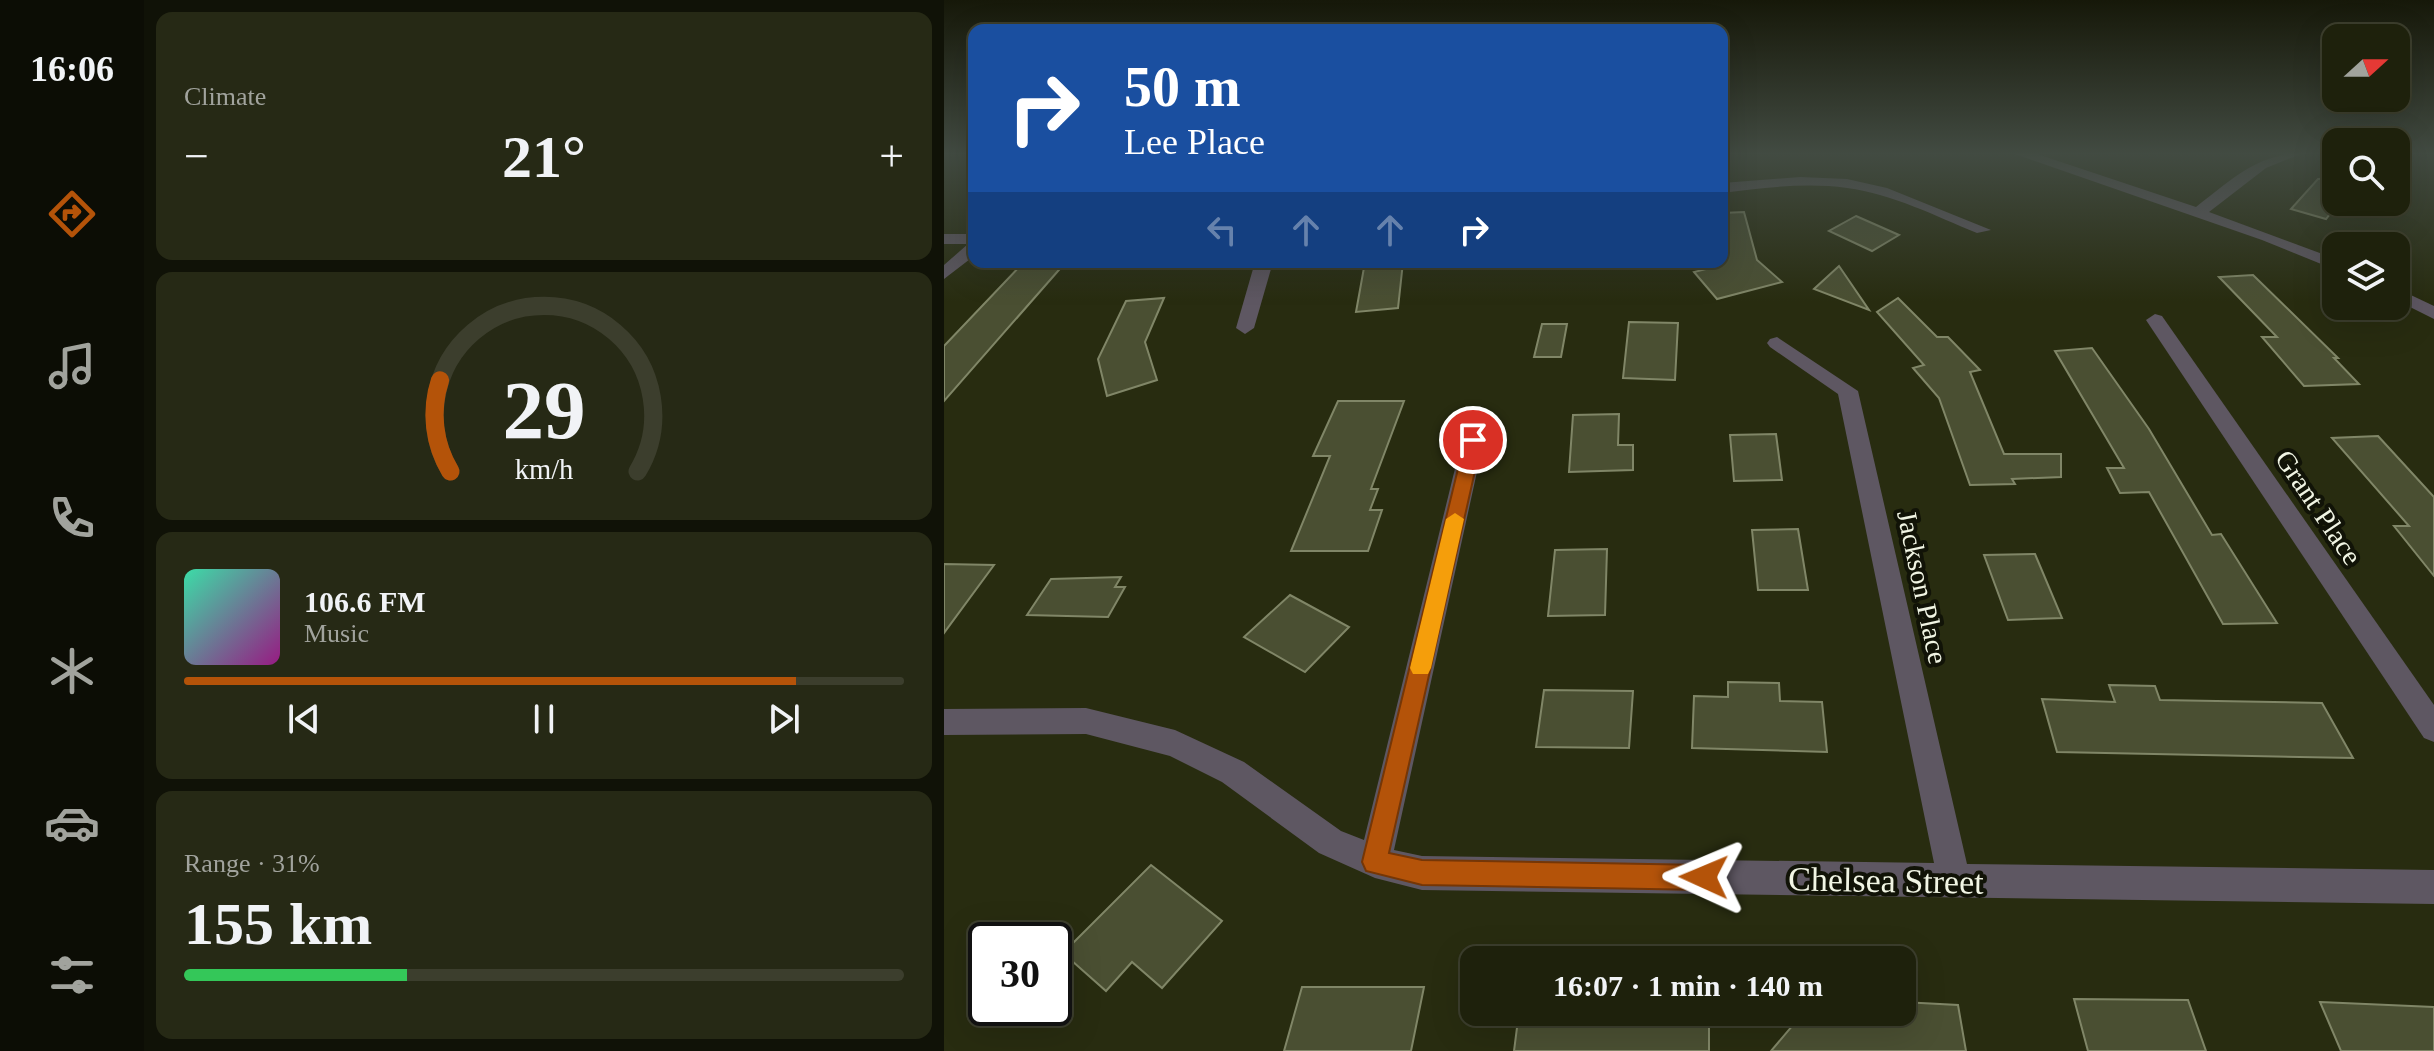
<!DOCTYPE html>
<html lang="en">
<head>
<meta charset="utf-8">
<style>
  :root { --surface:#1e210c; --page:#262915; --text:#f1f3f6; --muted:#a1a39d; --line:#3c3e2d; --accent:#b45309 }
  body { margin:0; font-family:Georgia,serif; background:var(--page); color:var(--text); height:100vh; display:flex; flex-direction:column; font-size:30px; white-space:nowrap }
  * { box-sizing:border-box; margin:0 }
  p { font-size:26px; color:var(--muted) }
  .icon { flex:none; width:44px; height:44px; fill:none; stroke:currentColor; stroke-width:2; stroke-linecap:round; stroke-linejoin:round }
  .map { position:relative; flex:1; overflow:hidden }
  .side { display:flex; flex-direction:column; gap:12px; padding:12px; background:#101207; width:800px }
  .side>* { flex:none }
  .banner { position:absolute; left:24px; top:24px; width:760px; height:244px; border-radius:16px; box-shadow:0 8px 32px #0002,0 0 0 2px var(--line); background:#1a4fa0; color:#fff; overflow:hidden }
  .needle { width:52px; rotate:69deg }
  .controls { position:absolute; left:1378px; top:24px; display:grid; gap:16px }
  .controls a { display:grid; place-items:center; width:88px; height:88px; border-radius:16px; background:var(--surface); box-shadow:0 8px 32px #0002,0 0 0 2px var(--line); font-size:40px }
  .speed { position:absolute; left:24px; top:922px; display:flex; gap:16px; font-size:40px; font-weight:700; text-align:center }
  .speed>* { display:grid; place-content:center; width:104px; height:104px; border-radius:50%; background:var(--surface); box-shadow:0 8px 32px #0002,0 0 0 2px var(--line); line-height:1 }
  .speed .limit { border:4px solid #111; border-radius:12px; background:#fff; color:#111 }
  .pin { position:absolute; display:grid; place-items:center; width:68px; height:68px; color:#fff; margin:-34px; border:4px solid #fff; border-radius:50%; box-shadow:0 2px 8px #0007 }
  .me { position:absolute; width:88px; margin:-44px; rotate:271deg; stroke-linejoin:round; filter:drop-shadow(0 0 6px #0008) }
  .turn { display:flex; align-items:center; gap:28px; height:168px; padding:0 24px; font-size:36px }
  .turn .icon { width:104px; height:104px; stroke-width:2.5 }
  .turn b { display:block; font-size:56px; line-height:68px }
  .lanes { display:flex; align-items:center; height:76px; padding:0 24px; background:#0003; justify-content:center; gap:40px; direction:ltr }
  .lanes .off { opacity:.35 }
  .big { font-size:60px; font-weight:600; line-height:1.1 }
  .side .tile { flex:1; display:flex; flex-direction:column; justify-content:center; gap:12px; min-width:0; padding:0 28px; border-radius:16px; background:var(--page) }
  .side .dial { align-items:center; gap:0 }
  .dial svg { height:208px; overflow:visible; fill:none; stroke:var(--line); stroke-width:7; stroke-linecap:round; text-anchor:middle }
  .dial text { fill:var(--text); stroke:none }
  .song { display:flex; align-items:center; gap:24px }
  .cover { width:96px; height:96px; border-radius:12px; background:linear-gradient(135deg,hsl(160 70% 55%),hsl(310 70% 35%)) }
  .played { height:8px; border-radius:4px; background:linear-gradient(90deg,var(--accent) 85%,var(--line) 85%) }
  .keys { display:flex; justify-content:space-around; direction:ltr }
  .heat { display:flex; justify-content:space-between; align-items:center; font-size:44px; direction:ltr }
  .charge { height:12px; border-radius:6px; background:linear-gradient(90deg,#34c759 31%,var(--line) 0) }
  .trip { position:absolute; left:516px; top:946px; width:456px; height:80px; border-radius:16px; background:var(--surface); box-shadow:0 8px 32px #0002,0 0 0 2px var(--line); font-weight:600; line-height:80px; text-align:center }
  main { display:flex; flex:1; min-height:0 }
  .dock { display:flex; flex-direction:column; width:144px; justify-content:space-around; align-items:center; background:#0c0d05; color:var(--muted) }
  .dock .icon { width:56px; height:56px }
  .dock .on { color:var(--accent) }
  .dock b { font-size:36px; color:var(--text) }
  .map>svg:first-child { display:block }
  .building { fill:#4a4f32; stroke:#808667; stroke-width:2 }
  .lines { fill:none; stroke-linecap:round; stroke-linejoin:round }
  .minor { fill:#5e5762; fill-rule:evenodd }
  .route { fill:#b45309; stroke:#753606; stroke-width:2 }
  .slow { fill:#f59e0b }
  .labels { text-anchor:middle; stroke-width:8; stroke-linejoin:round; paint-order:stroke }
  .street-label { font-size:28px; fill:#f1f5e4; stroke:#111307 }
  .near-street-label { font-size:34px; fill:#f1f5e4; stroke:#111307 }
</style>
</head>
<body>
<main>
<nav class="dock">
<b>16:06</b>
<svg class="icon on" aria-label="directions" viewBox="0 0 24 24"><path d="M12 3l9 9-9 9-9-9zM9 14v-3h6M13 9l2 2-2 2"/></svg>
<svg class="icon" aria-label="music" viewBox="0 0 24 24"><path d="M9 18V5l10-2v13"/><circle cx="6" cy="18" r="3"/><circle cx="16" cy="16" r="3"/></svg>
<svg class="icon" aria-label="phone" viewBox="0 0 24 24"><path d="M5 4h4l2 5-3 2q2 4 5 5l2-3 5 2v4C11 20 4 13 5 4z"/></svg>
<svg class="icon" aria-label="climate" viewBox="0 0 24 24"><path d="M12 3v18M4 7l16 10M4 17L20 7"/></svg>
<svg class="icon" aria-label="car" viewBox="0 0 24 24"><path d="M5 17H2v-5l4-1 3-4h7l3 4 3 1v5h-3M9 17h6M6 11h13"/><circle cx="7" cy="17" r="2"/><circle cx="17" cy="17" r="2"/></svg>
<svg class="icon" aria-label="filters" viewBox="0 0 24 24"><path d="M4 7h16M4 17h16"/><circle cx="9" cy="7" r="2"/><circle cx="15" cy="17" r="2"/></svg>
</nav>
<section class="side">
<div class="tile"><p>Climate</p>
<div class="heat"><a>−</a><b class="big">21°</b><a>+</a></div>
</div>
<div class="tile dial"><svg viewBox="0 0 100 80">
<path d="M14 69A42 42 0 1 1 86 69"/>
<path d="M14 69A42 42 0 0 1 10 34" stroke="#b45309"/>
<text x="50" y="56" font-size="32" font-weight="700">29</text>
<text x="50" y="72" font-size="11">km/h</text>
</svg></div>
<div class="tile">
<div class="song"><i class="cover"></i><div><b>106.6 FM</b><p>Music</p></div></div>
<div class="played"></div>
<div class="keys"><svg class="icon" aria-label="previous" viewBox="0 0 24 24"><path d="M18 5L8 12l10 7zM5 5v14"/></svg><svg class="icon" aria-label="pause" viewBox="0 0 24 24"><path d="M8 5v14M16 5v14"/></svg><svg class="icon" aria-label="next" viewBox="0 0 24 24"><path d="M6 5l10 7-10 7zM19 5v14"/></svg></div>
</div>
<div class="tile"><p>Range · 31%</p><b class="big">155 km</b><div class="charge"></div></div>
</section>
<div class="map">
<svg width="1490" height="1051" viewBox="0 0 1490 1051">
  <rect width="100%" height="100%" fill="#282c10"/>
  <!-- building -->
  <g class="building">
    <path d="M1392,178V206L1382,219L1347,209L1374,179Z"/>
    <path d="M800,212L813,260L838,282L773,299L750,272L778,265V213Z"/>
    <path d="M912,216L955,235L928,251L885,231Z"/>
    <path d="M421,262H459L454,308L412,312Z"/>
    <path d="M121,263L0,401V346L78,264Z"/>
    <path d="M895,266L925,310L870,289Z"/>
    <path d="M1309,275L1394,358H1390L1415,384L1360,386L1318,337H1333L1275,277Z"/>
    <path d="M220,298L201,342L213,380L163,396L154,359L182,301Z"/>
    <path d="M954,298L993,337H1004L1036,370L1026,372L1060,454H1117V477L1068,479L1071,484L1026,485L995,398L969,368L980,365L933,312Z"/>
    <path d="M685,322L734,323L731,380L679,378Z"/>
    <path d="M598,324H623L617,357H590Z"/>
    <path d="M1148,348L1205,429L1268,535L1277,534L1333,623L1279,624L1205,492L1176,493L1163,468H1180L1111,351Z"/>
    <path d="M394,401H460L427,489H434L426,510H438L424,551H347L386,456H369Z"/>
    <path d="M675,414L674,445H689V470L625,472L629,415Z"/>
    <path d="M832,434L838,480L790,481L786,435Z"/>
    <path d="M1434,436L1490,497V576L1450,526H1465L1388,438Z"/>
    <path d="M854,529L864,590H814L808,530Z"/>
    <path d="M663,549L661,615L604,616L611,550Z"/>
    <path d="M1091,554L1118,618L1064,620L1040,555Z"/>
    <path d="M0,564L50,565L0,633Z"/>
    <path d="M177,577L171,587H181L164,617L83,615L107,579Z"/>
    <path d="M346,595L405,627L361,672L300,637Z"/>
    <path d="M784,682L835,683L836,701L878,702L883,752L748,748L750,696L784,697Z"/>
    <path d="M1165,685L1211,686L1216,700L1378,703L1409,758L1113,752L1098,699L1171,702Z"/>
    <path d="M600,690L689,691L685,748L592,747Z"/>
    <path d="M207,865L278,921L218,988L188,962L162,991L119,953Z"/>
    <path d="M358,987H480L467,1051H340Z"/>
    <path d="M1130,999L1244,1000L1262,1051H1144Z"/>
    <path d="M958,1002L1014,1005L1022,1051H827L860,1012H958Z"/>
    <path d="M1376,1002L1490,1007V1051H1397Z"/>
    <path d="M575,1012H765V1051H570Z"/>
  </g>
  <g class="lines">
    <!-- minor -->
    <g class="minor">
      <path d="M1068,153H1090L1252,207C1286,181 1314,153 1359,153L1322,168L1265,212L1392,259V270L1318,240Z"/>
      <path d="M856,177L903,179L943,188L1047,230L1033,233C991,216 949,194 903,188C862,182 819,188 778,193V183Z"/>
      <path d="M0,234H30V256L0,279V265L24,244H0Z"/>
      <path d="M311,262H329L310,328L301,334L292,328Z"/>
      <path d="M1452,288L1490,306V319L1452,300Z"/>
      <path d="M1211,314L1218,316L1490,705V742L1480,738L1202,320Z"/>
      <path d="M833,337L914,391L1023,864L1490,870V904L478,890L431,878L375,853L278,782L226,756L142,734L0,735V709L142,708L231,730L300,762L397,831L420,840L518,440L529,433L540,440L450,850L478,856L990,863L894,394L826,347L823,343L826,339Z"/>
    </g>
  </g>
  <!-- sky -->
  <linearGradient id="sky" x2="0" y2="1"><stop stop-color="#161809"/><stop offset="0.51" stop-color="#424b42"/><stop offset="1" stop-color="#424b42" stop-opacity="0"/></linearGradient>
  <rect width="1490" height="301" fill="url(#sky)"/>
  <!-- route -->
  <path class="route" d="M529,435L538,440L445,853L478,860L760,865L769,868L772,877L769,886L760,890L478,885L422,871L418,862L521,440Z"/>
  <!-- slow -->
  <path class="slow" d="M511,513L520,519L487,668L484,674H469L466,668L502,519Z"/>
  <g class="labels">
    <!-- street labels -->
    <g class="street-label">
      <text transform="translate(1375 507) rotate(56)" y="10">Grant Place</text>
      <text transform="translate(979 587) rotate(78)" y="10">Jackson Place</text>
    </g>
    <!-- near-street labels -->
    <g class="near-street-label">
      <text transform="translate(942 880) rotate(1)" y="12">Chelsea Street</text>
    </g>
  </g>
</svg>
<div class="controls">
<a><svg class="needle" viewBox="-14 -14 28 28"><path d="M0-13l5 13h-10z" fill="#e53935"/><path d="M0 13l5-13h-10z" fill="#a1a39d"/></svg></a>
<a><svg class="icon" aria-label="search" viewBox="0 0 24 24"><circle cx="10" cy="10" r="6"/><path d="M15 15l6 6"/></svg></a>
<a><svg class="icon" aria-label="layers" viewBox="0 0 24 24"><path d="M12 4l9 5-9 5-9-5zM3 14l9 5 9-5"/></svg></a>
</div>
<div class="speed"><div class="limit">30</div></div>
<div class="pin" style="left:529px;top:440px;background:#d93025"><svg class="icon" aria-label="arrive" viewBox="0 0 24 24"><path d="M6 21V4h12l-3 4 3 4H6"/></svg></div>
<svg class="me" style="left:760px;top:877px" viewBox="-20 -20 40 40"><path d="M0-17L14 15 0 8-14 15z" fill="#b45309" stroke="#fff" stroke-width="4"/></svg>
<div class="trip">16:07 · 1 min · 140 m</div>
<div class="banner">
<div class="turn"><svg class="icon" aria-label="right" viewBox="0 0 24 24"><path d="M7 20v-9h11M14 6l5 5-5 5"/></svg><div><b>50 m</b>Lee Place</div></div>
<div class="lanes"><svg class="icon off" aria-label="left" viewBox="0 0 24 24"><path d="M17 20v-9H6M10 6l-5 5 5 5"/></svg><svg class="icon off" aria-label="ahead" viewBox="0 0 24 24"><path d="M12 20V5M6 11l6-6 6 6"/></svg><svg class="icon off" aria-label="ahead" viewBox="0 0 24 24"><path d="M12 20V5M6 11l6-6 6 6"/></svg><svg class="icon" aria-label="right" viewBox="0 0 24 24"><path d="M7 20v-9h11M14 6l5 5-5 5"/></svg></div>
</div>
</div>
</main>
</body>
</html>
